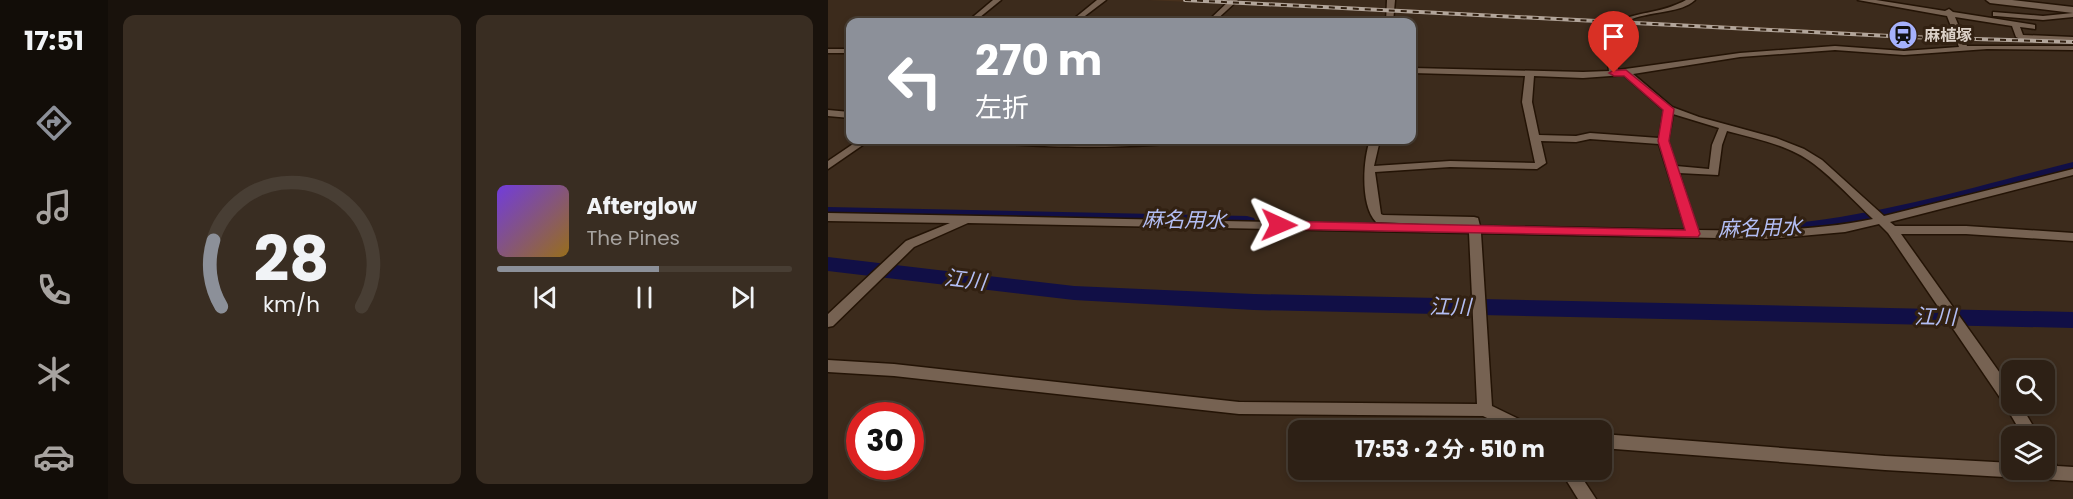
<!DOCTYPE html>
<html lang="ja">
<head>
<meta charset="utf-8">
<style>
  :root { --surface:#2d2015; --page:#392d22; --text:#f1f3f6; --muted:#a7a3a0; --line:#483e34; --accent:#8c9099 }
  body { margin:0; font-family:Poppins,"Noto Sans JP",sans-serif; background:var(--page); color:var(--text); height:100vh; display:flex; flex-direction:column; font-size:22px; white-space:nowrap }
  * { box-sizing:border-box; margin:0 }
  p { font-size:20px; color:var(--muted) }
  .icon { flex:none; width:33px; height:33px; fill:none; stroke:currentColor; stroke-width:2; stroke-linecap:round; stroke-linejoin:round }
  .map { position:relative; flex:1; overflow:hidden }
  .side { display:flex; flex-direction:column; gap:15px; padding:15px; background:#19120c; width:720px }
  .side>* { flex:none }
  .hud { position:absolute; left:18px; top:18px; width:570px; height:126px; border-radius:12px; box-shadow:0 3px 9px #0003,0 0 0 2px var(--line); background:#8c9099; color:#fff; overflow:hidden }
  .tools { position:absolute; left:1173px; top:360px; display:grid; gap:12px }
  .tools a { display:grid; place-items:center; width:54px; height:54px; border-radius:12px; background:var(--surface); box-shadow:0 3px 9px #0003,0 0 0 2px var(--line); font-size:30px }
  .speed { position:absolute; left:18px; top:402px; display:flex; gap:12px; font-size:30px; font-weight:700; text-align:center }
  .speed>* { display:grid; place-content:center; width:78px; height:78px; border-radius:50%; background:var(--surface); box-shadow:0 3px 9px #0003,0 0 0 2px var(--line); line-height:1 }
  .speed .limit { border:9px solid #d22; background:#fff; color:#111 }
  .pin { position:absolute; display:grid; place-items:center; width:51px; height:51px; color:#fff; margin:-62px -26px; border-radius:50% 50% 50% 0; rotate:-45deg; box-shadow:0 0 6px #0007 }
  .pin .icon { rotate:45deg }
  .me { position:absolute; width:66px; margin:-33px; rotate:91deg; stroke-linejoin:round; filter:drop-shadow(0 0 4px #0008) }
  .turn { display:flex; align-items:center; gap:21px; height:126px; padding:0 30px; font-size:27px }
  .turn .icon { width:78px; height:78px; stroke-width:2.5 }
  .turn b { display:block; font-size:42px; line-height:51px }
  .side .widget { flex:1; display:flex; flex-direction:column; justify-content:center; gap:9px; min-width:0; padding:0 21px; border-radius:12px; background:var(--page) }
  .side .dial { align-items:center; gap:0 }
  .dial svg { height:156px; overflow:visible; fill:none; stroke:var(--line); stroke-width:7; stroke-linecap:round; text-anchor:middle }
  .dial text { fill:var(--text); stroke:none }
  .song { display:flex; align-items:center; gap:18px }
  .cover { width:72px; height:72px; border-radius:9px; background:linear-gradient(135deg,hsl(260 70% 55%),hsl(40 70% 35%)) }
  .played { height:6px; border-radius:3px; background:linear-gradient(90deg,var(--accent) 55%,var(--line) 55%) }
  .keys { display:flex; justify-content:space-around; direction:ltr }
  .side .tiles { flex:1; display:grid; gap:15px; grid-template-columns:repeat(2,1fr) }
  .trip { position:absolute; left:460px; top:420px; width:324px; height:60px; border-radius:12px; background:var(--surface); box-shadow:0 3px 9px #0003,0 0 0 2px var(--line); font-weight:700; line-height:60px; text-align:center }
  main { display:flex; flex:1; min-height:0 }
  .menu { display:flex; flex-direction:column; width:108px; justify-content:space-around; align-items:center; background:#120d08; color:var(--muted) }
  .menu .icon { width:42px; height:42px }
  .menu .on { color:var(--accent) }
  .menu b { font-size:27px; color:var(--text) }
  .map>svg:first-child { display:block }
  .built { fill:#48311d }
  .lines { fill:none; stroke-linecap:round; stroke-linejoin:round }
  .river { fill:#110f46; fill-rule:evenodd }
  .minor-casing { stroke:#231305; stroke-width:3 }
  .secondary-casing { stroke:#231305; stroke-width:3 }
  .minor { fill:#766252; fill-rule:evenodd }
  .secondary { fill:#766252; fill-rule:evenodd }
  .rail-casing { stroke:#b2a59a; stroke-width:4 }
  .rail { stroke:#322112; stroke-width:2; stroke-dasharray:6; stroke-linecap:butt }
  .route { fill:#e11d48; stroke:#92132f; stroke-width:1.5 }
  .labels { text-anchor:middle; stroke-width:6; stroke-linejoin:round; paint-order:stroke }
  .far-poi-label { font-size:16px; font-weight:bold; fill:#dcd1c8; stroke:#322112; text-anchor:start }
  .water-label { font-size:21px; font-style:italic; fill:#b3bef4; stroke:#322112 }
</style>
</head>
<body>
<main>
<nav class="menu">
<b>17:51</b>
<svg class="icon on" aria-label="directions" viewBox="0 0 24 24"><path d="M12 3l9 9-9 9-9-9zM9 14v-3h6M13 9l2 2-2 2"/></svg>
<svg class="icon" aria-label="music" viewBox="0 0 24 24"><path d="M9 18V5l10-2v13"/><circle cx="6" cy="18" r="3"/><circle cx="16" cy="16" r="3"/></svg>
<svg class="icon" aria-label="phone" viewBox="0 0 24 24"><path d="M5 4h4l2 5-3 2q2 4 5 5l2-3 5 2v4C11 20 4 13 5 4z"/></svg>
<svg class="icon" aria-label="climate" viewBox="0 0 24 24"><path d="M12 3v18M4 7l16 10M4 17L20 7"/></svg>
<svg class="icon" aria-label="car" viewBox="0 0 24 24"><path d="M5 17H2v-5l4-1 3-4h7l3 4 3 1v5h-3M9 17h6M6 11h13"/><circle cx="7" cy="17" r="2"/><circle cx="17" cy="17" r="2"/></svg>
</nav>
<section class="side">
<div class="tiles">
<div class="widget dial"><svg viewBox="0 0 100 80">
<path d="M14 69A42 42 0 1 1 86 69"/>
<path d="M14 69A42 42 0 0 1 10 35" stroke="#8c9099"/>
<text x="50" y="56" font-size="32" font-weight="700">28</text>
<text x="50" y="72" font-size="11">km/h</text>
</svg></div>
<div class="widget">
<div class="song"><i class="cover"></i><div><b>Afterglow</b><p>The Pines</p></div></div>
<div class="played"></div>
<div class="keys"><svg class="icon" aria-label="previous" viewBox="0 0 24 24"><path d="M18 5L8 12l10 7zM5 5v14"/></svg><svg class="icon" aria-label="pause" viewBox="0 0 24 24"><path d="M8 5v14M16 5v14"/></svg><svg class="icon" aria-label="next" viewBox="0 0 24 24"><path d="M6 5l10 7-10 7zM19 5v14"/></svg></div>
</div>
</div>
</section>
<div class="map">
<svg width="1245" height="499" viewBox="0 0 1245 499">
  <rect width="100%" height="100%" fill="#3c2b1c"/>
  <!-- built -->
  <path class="built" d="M320,0H395L1131,37L1245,40V43L1132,40Z"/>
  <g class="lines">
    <!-- river -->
    <g class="river">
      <path d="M1245,162V172C1153,196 1061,225 967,235L960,233L958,229L960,225L967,223C1061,213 1153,185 1245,162Z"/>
      <path d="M0,207L419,216L426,218L428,222L426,226L419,228L0,219Z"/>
      <path d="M0,257L246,286L426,294L1245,312V328L426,310L246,300L0,271Z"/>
    </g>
    <!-- minor casing -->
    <g class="minor-casing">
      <g id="minor">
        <path d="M165,0H173L146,22H139Z"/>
        <path d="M269,0H278L249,22H242Z"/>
        <path d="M402,0H410L386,22H379Z"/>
        <path d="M559,0H567L565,22H558Z"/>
        <path d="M858,0H867C859,7 850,9 840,11C795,19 782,19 790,70L912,53L1007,46L1076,51L1131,47L1119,16L1030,0H1048L1117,11L1121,9L1125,12L1207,25V29L1192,27L1195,35L1245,37V41L1192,39L1188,37L1184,26L1127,17L1139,46H1245V50L1159,49L1076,55L1007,50L912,57L805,74L844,107L871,117L948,138L976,149L994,160L1056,216L1245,169V175L1062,222L1067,226H1138L1245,233V241L1138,234H1073L1184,390V404H1192L1211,436H1195L1177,405L1060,233L1051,224L1017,232L938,239L653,233L664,406L703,425L706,430H684L655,416L411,414L66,376L0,372V360L66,364L411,402L649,404L641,233L140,223L86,247L5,326L0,327V314L78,241L122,223L0,221V213L640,226L548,222C532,205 535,160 542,140H552L546,166L622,161L707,163L694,102L697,76L584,73V68L755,72L781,71C770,0 815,24 858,0ZM796,75L836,110L831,138L762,133L748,136L711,135L704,102L706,76L755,78ZM845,114L891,128L884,145L881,169L848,166L840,141ZM899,131C929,139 961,145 986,164C1007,180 1026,201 1045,219C987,231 928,231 869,230L851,173L890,175L894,145ZM762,139L831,144L858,230L652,226L650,218L646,217L555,215L553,214L547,172L622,167L709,169L718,163L713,141L748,142Z"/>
        <path d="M1165,12L1215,16L1245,13V17L1215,20L1168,16H1165Z"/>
        <rect x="0" y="49" width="22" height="4"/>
        <path d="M0,110L22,112V118L0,116Z"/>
        <path d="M31,140H42L0,169V161Z"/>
        <path d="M162,140H358C346,149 174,149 162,140Z"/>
        <path d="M774,434L1057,456L1184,463V470H1216V452L1222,454L1229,466L1245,467V481L1057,470L774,448Z"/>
        <path d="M732,470H749L768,499H750Z"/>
      </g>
    </g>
    <!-- secondary casing -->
    <g class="secondary-casing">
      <path id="secondary" d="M1158,0H1184L1245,7V13L1162,3Z"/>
    </g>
    <!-- minor -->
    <use href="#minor" class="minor"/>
    <!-- secondary -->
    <use href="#secondary" class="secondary"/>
    <!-- rail casing -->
    <g class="rail-casing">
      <path id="rail" d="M357,0L1081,37L1245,42"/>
    </g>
    <!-- rail -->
    <use href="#rail" class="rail"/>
  </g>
  <!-- route -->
  <path class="route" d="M798,70L846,109L841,141L872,234L870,237L451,229L445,225L451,221L857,230L830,141L835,110L796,76H786L781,73L786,70Z"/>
  <!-- icons -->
  <defs>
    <g id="station-disc" transform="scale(1.5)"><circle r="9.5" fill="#a5b1fc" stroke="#322112"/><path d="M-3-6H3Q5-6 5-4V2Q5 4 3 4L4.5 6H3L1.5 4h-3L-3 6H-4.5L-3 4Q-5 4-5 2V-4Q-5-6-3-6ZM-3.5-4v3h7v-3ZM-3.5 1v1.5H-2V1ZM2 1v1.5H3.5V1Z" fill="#111"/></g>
  </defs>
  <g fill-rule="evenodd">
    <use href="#station-disc" x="1075" y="35"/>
  </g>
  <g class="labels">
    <!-- far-poi labels -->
    <g class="far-poi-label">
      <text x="1096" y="41">麻植塚</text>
    </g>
    <!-- water labels -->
    <g class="water-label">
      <text transform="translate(356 220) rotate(1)" y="7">麻名用水</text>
      <text transform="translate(932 228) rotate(-2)" y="7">麻名用水</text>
      <text transform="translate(137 280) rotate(7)" y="7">江川</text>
      <text transform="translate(622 307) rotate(1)" y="7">江川</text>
      <text transform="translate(1107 317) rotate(1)" y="7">江川</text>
    </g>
  </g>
</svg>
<div class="tools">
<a><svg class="icon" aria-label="search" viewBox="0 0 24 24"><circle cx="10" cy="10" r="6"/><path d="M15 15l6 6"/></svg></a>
<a><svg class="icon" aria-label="layers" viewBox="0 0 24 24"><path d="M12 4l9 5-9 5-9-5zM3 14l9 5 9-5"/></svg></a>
</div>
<div class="speed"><div class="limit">30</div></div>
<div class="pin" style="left:786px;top:73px;background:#d93025"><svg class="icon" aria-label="arrive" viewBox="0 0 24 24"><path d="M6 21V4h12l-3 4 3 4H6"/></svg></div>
<svg class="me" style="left:451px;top:225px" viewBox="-20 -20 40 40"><path d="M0-17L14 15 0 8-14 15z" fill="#e11d48" stroke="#fff" stroke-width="4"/></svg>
<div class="trip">17:53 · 2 分 · 510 m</div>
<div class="hud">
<div class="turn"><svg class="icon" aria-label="left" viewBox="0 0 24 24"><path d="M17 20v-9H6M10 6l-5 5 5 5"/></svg><div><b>270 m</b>左折</div></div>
</div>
</div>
</main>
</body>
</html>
